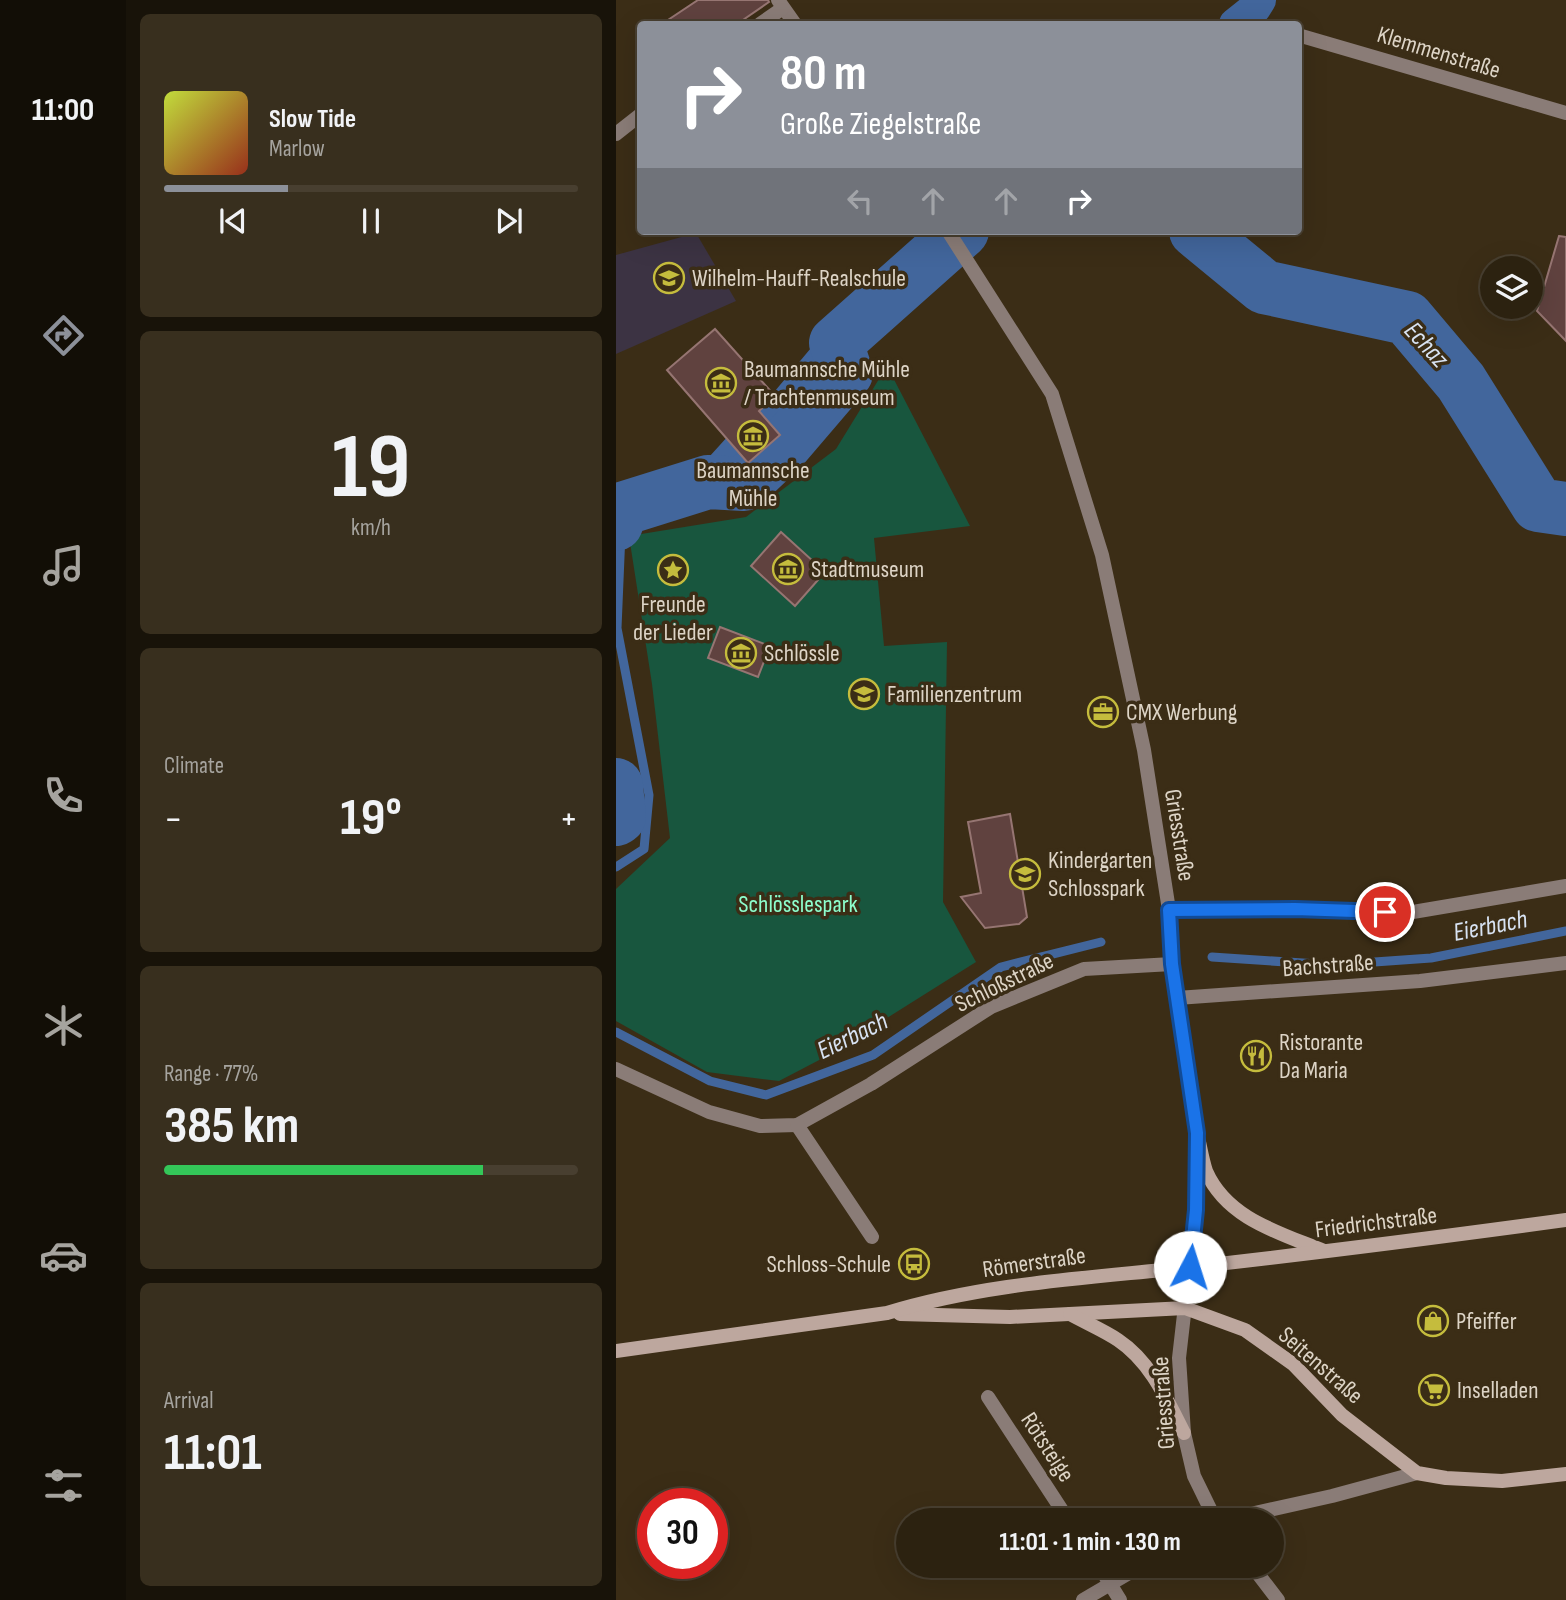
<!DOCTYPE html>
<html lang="en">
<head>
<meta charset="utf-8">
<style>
  :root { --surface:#2c2210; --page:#382f1e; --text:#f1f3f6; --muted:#a6a49f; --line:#483f30; --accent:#8c9099 }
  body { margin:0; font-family:"Sofia Sans Condensed",sans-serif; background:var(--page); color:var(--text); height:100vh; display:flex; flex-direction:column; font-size:26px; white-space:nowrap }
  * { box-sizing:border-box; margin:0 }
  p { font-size:23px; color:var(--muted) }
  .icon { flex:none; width:38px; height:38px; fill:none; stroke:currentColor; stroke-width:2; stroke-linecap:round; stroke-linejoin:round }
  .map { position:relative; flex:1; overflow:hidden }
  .details { display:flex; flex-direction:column; gap:14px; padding:14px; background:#181309; width:490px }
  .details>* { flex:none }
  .guide { position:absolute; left:21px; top:21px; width:665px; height:214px; border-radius:7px; box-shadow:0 7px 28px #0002,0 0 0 2px var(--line); background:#8c9099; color:#fff; overflow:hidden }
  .controls { position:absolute; left:864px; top:256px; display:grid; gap:14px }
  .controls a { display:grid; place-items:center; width:63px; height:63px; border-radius:50%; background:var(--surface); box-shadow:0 7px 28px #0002,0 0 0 2px var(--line); font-size:35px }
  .speed { position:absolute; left:21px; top:1488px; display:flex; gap:14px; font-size:35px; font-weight:700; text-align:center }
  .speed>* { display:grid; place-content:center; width:91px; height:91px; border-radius:50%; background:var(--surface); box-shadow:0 7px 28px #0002,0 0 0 2px var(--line); line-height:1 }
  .speed .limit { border:10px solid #d22; background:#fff; color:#111 }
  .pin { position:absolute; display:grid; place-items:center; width:60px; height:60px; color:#fff; margin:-30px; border:4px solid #fff; border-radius:50%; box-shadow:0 2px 7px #0007 }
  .me { position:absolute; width:77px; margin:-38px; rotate:5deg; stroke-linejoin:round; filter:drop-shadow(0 0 5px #0008) }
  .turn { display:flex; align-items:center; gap:24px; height:147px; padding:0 28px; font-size:32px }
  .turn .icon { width:91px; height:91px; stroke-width:2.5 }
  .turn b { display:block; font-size:49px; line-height:60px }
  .lanes { display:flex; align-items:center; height:66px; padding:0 28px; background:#0003; justify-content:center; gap:35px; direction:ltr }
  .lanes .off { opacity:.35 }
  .big { font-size:52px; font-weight:700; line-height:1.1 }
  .details .card { flex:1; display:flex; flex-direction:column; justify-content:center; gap:10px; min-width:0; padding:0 24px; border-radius:10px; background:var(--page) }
  .details .dial { align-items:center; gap:0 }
  .dial b { font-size:91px; line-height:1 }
  .song { display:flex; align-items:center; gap:21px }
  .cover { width:84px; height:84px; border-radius:10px; background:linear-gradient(135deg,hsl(70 70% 55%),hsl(10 70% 35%)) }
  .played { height:7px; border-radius:4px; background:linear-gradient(90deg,var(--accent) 30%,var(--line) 30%) }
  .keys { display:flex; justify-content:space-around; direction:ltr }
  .heat { display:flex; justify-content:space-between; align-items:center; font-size:38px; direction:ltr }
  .charge { height:10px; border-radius:5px; background:linear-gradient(90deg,#34c759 77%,var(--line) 0) }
  .trip { position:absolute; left:280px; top:1508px; width:388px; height:70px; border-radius:35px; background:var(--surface); box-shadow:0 7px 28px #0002,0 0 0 2px var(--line); font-weight:700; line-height:70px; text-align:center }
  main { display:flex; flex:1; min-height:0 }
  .tabs { display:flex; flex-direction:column; width:126px; justify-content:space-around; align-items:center; background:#120e06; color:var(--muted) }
  .tabs .icon { width:49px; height:49px }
  .tabs .on { color:var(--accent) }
  .tabs b { font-size:32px; color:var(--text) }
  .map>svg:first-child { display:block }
  .education { fill:#3c3343 }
  .green { fill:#18563e }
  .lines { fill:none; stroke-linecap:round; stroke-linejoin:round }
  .stream { stroke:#42669c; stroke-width:9 }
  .canal { stroke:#42669c; stroke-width:32 }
  .river { stroke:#42669c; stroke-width:54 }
  .building { fill:#60423f; stroke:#967572; stroke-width:2 }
  .minor { stroke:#8a7c77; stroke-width:14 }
  .secondary { stroke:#bda79e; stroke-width:14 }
  .route-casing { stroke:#114b97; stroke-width:18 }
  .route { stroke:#1a73e8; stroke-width:12 }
  .labels { text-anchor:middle; stroke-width:7; stroke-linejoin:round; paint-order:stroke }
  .street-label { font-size:24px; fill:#ddd4c6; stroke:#3b2d16 }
  .poi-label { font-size:24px; fill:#ddd4c6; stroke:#3b2d16; text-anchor:start }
  .park-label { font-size:24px; fill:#8dfecd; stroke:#3b2d16 }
  .water-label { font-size:26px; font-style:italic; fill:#d8e3f3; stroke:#3b2d16 }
</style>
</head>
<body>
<main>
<nav class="tabs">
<b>11:00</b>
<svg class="icon on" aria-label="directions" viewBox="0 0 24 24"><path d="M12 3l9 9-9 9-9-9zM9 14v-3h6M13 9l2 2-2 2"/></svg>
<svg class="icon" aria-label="music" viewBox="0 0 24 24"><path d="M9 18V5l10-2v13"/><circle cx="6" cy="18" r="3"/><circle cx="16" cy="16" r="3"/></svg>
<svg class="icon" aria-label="phone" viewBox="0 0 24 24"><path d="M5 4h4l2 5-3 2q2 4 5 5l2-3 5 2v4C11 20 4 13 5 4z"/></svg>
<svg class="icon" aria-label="climate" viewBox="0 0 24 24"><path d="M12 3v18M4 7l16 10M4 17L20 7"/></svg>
<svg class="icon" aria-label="car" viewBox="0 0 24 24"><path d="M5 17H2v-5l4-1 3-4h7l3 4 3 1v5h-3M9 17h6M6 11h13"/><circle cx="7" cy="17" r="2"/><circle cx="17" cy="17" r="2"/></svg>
<svg class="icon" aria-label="filters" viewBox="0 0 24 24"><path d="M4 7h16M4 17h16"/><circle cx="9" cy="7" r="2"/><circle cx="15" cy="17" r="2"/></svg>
</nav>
<section class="details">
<div class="card">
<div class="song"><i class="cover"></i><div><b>Slow Tide</b><p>Marlow</p></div></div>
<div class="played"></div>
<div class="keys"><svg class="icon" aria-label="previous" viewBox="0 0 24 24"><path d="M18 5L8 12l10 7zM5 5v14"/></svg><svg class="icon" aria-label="pause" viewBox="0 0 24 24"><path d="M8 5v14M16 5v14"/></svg><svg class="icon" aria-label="next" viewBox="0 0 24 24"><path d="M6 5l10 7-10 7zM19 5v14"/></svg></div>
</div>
<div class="card dial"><b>19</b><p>km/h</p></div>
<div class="card"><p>Climate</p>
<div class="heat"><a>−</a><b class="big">19°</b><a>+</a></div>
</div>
<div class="card"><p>Range · 77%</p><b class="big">385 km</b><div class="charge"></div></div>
<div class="card"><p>Arrival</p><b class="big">11:01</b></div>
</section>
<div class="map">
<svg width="950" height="1600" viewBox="0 0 950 1600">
  <rect width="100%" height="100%" fill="#3b2d16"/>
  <!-- education -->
  <path class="education" d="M80,233L120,301L0,354V255Z"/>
  <!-- green -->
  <path class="green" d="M271,366L354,526L258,538L268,646L331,642L327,902L360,962L209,1057L163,1081L91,1072L0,1021V889L54,838L36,684L13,536L130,517L220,449Z"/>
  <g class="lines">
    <!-- stream -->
    <g class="stream">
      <path d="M0,867L28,849L33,795L1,628L6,509"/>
      <path d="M596,957L716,965L815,958L950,931"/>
      <path d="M0,1032L94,1081L150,1095L257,1055L385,967L485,942"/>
    </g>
    <!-- canal -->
    <g class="canal">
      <path d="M619,24L639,8L644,0"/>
      <path d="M153,423L220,343"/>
      <path d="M92,482L121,450"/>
    </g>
    <!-- river -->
    <g class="river">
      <path d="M580,231L648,287L791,318L845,382L922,505L950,509"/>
      <path d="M0,524L6,509L92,482L128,484L165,449L230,373L220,343L346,231"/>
      <path d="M0,785L3,817L0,819"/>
    </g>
  </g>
  <!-- building -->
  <g class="building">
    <path d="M82,0H152L153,2L121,24H46Z"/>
    <path d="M943,236L950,237V341L921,311Z"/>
    <path d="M99,329L159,396L143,411L164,435L132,463L51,370Z"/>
    <path d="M165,532L209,572L179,606L135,566Z"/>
    <path d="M104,627L154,646L142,677L92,658Z"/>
    <path d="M394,814L411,917L403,924L369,928L345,897L365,893L352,822Z"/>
  </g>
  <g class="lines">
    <!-- minor -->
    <g class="minor">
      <path d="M162,0L179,24"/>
      <path d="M144,24L167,8"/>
      <path d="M682,35L950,113"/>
      <path d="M0,134L24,115"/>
      <path d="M332,231L436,394L486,555L528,750L553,910L556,964L581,1133L580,1210L563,1358L568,1433L578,1476L600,1521"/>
      <path d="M553,910L679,909L791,913L950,886"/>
      <path d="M561,998L804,981L950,963"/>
      <path d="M0,1069L93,1112L144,1126L181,1125L255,1084L375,1007L468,969L556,964"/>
      <path d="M181,1125L256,1237"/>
      <path d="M372,1397L453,1521"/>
      <path d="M603,1521L716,1496L801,1473"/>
      <path d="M483,1566L504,1600"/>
      <path d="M636,1566L662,1600"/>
      <path d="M467,1600L525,1566"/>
    </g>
    <!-- secondary -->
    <g class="secondary">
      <path d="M581,1133C584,1145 586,1159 590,1171C611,1219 664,1233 708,1251"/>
      <path d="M284,1314L394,1317L569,1308L629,1330L677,1364L726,1415L801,1473L830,1478L886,1481L950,1474"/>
      <path d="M454,1314C470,1323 487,1330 502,1340C535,1362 551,1400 568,1433"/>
      <path d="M0,1351L271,1313C369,1283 474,1278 575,1267C701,1253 825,1237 950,1220"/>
    </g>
  </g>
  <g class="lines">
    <!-- route casing -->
    <g class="route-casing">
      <path id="route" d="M574,1267L580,1210L581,1133L556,964L553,910L679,909L769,912"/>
    </g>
    <!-- route -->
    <use href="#route" class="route"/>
  </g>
  <!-- icons -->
  <defs>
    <g id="school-ring" transform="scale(1.575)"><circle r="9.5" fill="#3b2d16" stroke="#c5bc3d" stroke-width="1.5"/><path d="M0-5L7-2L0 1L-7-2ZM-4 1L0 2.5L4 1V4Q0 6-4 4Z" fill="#c5bc3d"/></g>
    <g id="museum-ring" transform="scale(1.575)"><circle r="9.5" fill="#3b2d16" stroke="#c5bc3d" stroke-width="1.5"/><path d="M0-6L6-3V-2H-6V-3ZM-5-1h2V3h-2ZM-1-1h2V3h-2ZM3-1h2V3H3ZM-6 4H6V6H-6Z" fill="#c5bc3d"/></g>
    <g id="sight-ring" transform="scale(1.575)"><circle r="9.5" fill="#3b2d16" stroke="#c5bc3d" stroke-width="1.5"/><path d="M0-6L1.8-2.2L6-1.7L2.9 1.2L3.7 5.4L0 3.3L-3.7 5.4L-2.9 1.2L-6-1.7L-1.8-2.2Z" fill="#c5bc3d"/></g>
    <g id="office-ring" transform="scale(1.575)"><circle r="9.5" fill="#3b2d16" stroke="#c5bc3d" stroke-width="1.5"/><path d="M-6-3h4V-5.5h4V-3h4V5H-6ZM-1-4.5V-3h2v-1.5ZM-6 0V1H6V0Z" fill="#c5bc3d"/></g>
    <g id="restaurant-ring" transform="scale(1.575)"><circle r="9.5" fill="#3b2d16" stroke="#c5bc3d" stroke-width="1.5"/><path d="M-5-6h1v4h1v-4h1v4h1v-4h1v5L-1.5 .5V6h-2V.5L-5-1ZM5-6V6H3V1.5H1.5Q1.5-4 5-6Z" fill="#c5bc3d"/></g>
    <g id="bus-ring" transform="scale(1.575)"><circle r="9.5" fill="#3b2d16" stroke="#c5bc3d" stroke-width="1.5"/><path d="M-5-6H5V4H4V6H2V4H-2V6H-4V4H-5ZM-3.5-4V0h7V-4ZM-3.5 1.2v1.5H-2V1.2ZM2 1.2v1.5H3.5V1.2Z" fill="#c5bc3d"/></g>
    <g id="shop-ring" transform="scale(1.575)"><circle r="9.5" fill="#3b2d16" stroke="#c5bc3d" stroke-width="1.5"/><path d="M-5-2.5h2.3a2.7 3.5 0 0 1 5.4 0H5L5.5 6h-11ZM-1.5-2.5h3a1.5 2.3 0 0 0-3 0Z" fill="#c5bc3d"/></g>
    <g id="supermarket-ring" transform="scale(1.575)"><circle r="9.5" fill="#3b2d16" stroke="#c5bc3d" stroke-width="1.5"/><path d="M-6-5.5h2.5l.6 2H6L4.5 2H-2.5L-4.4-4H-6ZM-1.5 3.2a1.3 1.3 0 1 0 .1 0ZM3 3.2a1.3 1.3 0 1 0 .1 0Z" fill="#c5bc3d"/></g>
  </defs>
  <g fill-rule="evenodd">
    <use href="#school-ring" x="53" y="278"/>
    <use href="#museum-ring" x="105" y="383"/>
    <use href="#museum-ring" x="137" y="436"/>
    <use href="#museum-ring" x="172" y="569"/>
    <use href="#sight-ring" x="57" y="570"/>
    <use href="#museum-ring" x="125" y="653"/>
    <use href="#school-ring" x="248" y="694"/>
    <use href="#office-ring" x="487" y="712"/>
    <use href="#school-ring" x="409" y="874"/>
    <use href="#restaurant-ring" x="640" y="1056"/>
    <use href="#bus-ring" x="298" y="1264"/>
    <use href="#shop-ring" x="817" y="1321"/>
    <use href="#supermarket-ring" x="818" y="1390"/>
  </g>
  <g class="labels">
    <!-- street labels -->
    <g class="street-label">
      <text transform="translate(823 52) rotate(17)" y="8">Klemmenstraße</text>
      <text transform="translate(564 835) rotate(81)" y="8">Griesstraße</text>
      <text transform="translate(712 965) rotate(-4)" y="8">Bachstraße</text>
      <text transform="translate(388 982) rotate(-26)" y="8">Schloßstraße</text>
      <text transform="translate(760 1222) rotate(-7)" y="8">Friedrichstraße</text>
      <text transform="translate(418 1262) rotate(-8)" y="8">Römerstraße</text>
      <text transform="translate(705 1365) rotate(41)" y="8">Seitenstraße</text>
      <text transform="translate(547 1403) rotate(-94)" y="8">Griesstraße</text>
      <text transform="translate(432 1447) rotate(57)" y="8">Rötsteige</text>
    </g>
    <!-- poi labels -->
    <g class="poi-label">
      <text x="76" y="286">Wilhelm-Hauff-Realschule</text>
      <text x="128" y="377">Baumannsche Mühle<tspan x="128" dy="28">/ Trachtenmuseum</tspan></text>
      <text x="137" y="478" text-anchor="middle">Baumannsche<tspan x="137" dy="28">Mühle</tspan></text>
      <text x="195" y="577">Stadtmuseum</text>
      <text x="57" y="612" text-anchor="middle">Freunde<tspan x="57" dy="28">der Lieder</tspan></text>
      <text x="148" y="661">Schlössle</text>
      <text x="271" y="702">Familienzentrum</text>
      <text x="510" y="720">CMX Werbung</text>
      <text x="432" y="868">Kindergarten<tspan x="432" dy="28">Schlosspark</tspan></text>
      <text x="663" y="1050">Ristorante<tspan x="663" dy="28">Da Maria</tspan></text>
      <text x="275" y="1272" text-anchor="end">Schloss-Schule</text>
      <text x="840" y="1329">Pfeiffer</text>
      <text x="841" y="1398">Inselladen</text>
    </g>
    <!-- park labels -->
    <g class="park-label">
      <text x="182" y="912">Schlösslespark</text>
    </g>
    <!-- water labels -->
    <g class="water-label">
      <text transform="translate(811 344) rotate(47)" y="9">Echaz</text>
      <text transform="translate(874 925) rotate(-11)" y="9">Eierbach</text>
      <text transform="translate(236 1035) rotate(-26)" y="9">Eierbach</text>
    </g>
  </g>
</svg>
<div class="controls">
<a><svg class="icon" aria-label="layers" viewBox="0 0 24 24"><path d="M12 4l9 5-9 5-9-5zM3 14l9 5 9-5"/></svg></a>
</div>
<div class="speed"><div class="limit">30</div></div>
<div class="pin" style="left:769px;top:912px;background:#d93025"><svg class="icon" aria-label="arrive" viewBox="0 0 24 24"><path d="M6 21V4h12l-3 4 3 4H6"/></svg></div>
<svg class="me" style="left:574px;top:1267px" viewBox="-20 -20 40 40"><circle r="19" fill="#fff"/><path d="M0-13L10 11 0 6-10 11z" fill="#1a73e8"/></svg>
<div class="trip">11:01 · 1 min · 130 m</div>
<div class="guide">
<div class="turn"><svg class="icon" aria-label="right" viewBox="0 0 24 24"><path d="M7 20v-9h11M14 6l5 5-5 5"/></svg><div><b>80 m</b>Große Ziegelstraße</div></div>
<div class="lanes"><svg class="icon off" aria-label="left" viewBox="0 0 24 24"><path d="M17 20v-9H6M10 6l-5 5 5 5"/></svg><svg class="icon off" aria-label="ahead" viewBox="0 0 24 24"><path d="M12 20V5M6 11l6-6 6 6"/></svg><svg class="icon off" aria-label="ahead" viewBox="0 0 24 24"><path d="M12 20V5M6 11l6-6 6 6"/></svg><svg class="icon" aria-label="right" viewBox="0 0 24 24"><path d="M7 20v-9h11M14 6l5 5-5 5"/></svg></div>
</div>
</div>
</main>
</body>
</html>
